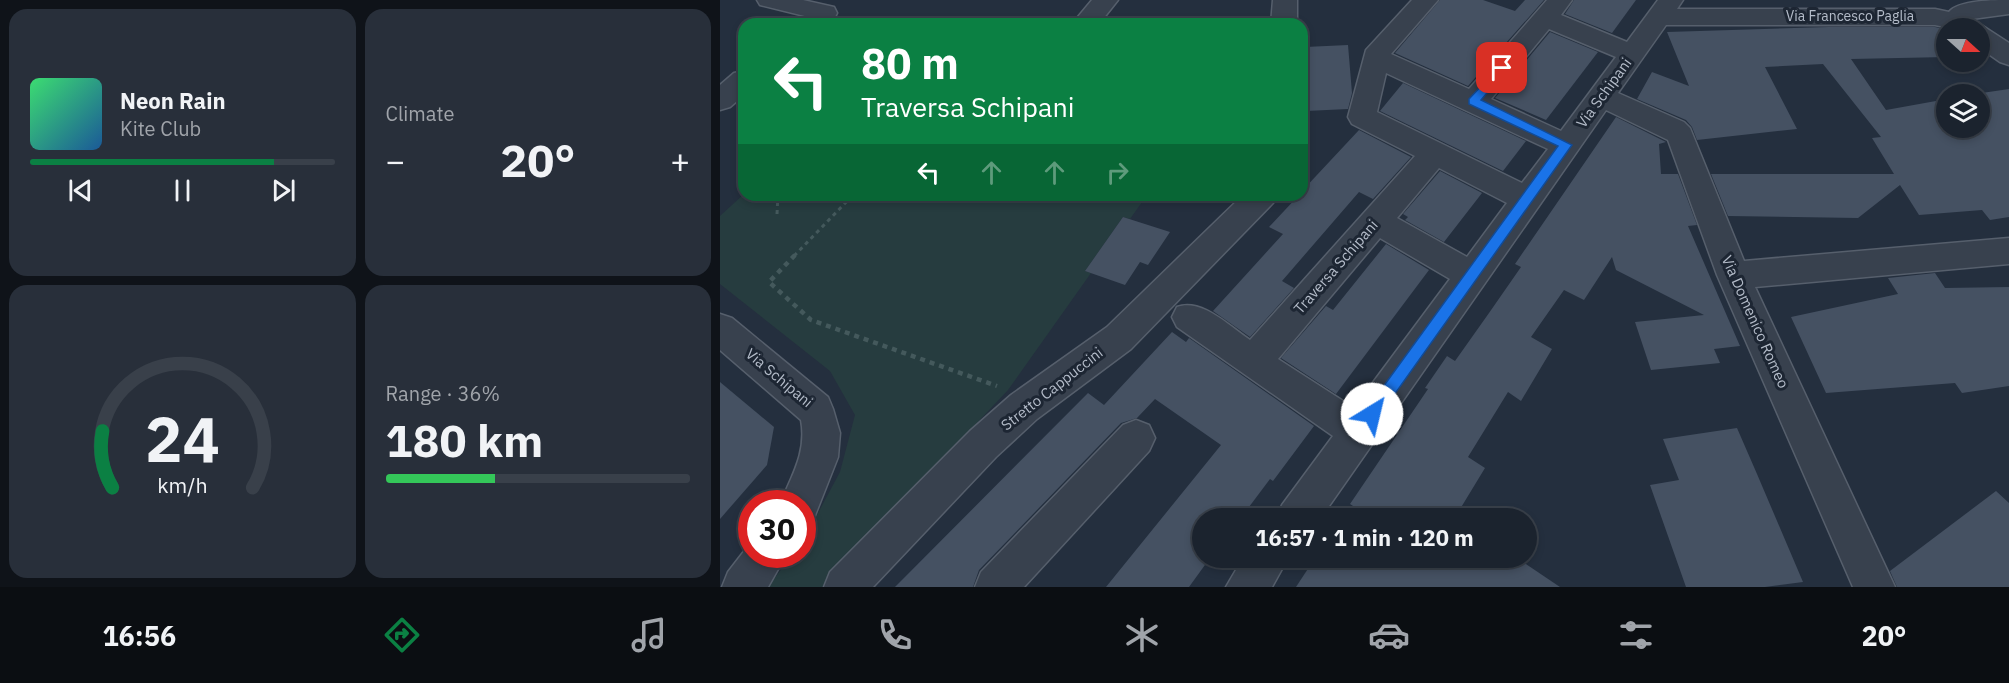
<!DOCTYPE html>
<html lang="en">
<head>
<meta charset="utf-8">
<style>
  :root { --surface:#1b232e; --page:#282f3a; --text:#f1f3f6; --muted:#a0a4aa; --line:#39404a; --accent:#0b8043 }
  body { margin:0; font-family:"IBM Plex Sans",sans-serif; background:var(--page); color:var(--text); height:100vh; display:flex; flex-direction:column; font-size:22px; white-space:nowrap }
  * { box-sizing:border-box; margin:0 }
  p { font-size:20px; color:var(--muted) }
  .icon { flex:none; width:33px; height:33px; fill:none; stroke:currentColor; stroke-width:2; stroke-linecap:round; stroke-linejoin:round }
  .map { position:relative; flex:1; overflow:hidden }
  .side { display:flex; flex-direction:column; gap:9px; padding:9px; background:#0f1319; width:720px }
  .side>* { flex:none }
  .hud { position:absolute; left:18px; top:18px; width:570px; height:183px; border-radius:18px; box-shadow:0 3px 9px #0003,0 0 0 2px var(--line); background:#0b8043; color:#fff; overflow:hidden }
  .needle { width:39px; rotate:111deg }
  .tools { position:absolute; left:1216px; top:18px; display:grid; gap:12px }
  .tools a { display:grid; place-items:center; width:54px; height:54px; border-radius:50%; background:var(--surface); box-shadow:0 3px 9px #0003,0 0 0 2px var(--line); font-size:30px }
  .speed { position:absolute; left:18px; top:490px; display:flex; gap:12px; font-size:30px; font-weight:700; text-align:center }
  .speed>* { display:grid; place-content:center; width:78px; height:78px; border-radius:50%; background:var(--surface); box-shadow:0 3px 9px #0003,0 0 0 2px var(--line); line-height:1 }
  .speed .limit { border:9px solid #d22; background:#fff; color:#111 }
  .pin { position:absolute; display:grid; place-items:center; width:51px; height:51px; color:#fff; margin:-26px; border-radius:12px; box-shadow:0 3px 9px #0006 }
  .me { position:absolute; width:66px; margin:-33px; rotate:36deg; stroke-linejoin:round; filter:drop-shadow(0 0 4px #0008) }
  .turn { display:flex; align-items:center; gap:21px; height:126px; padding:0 24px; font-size:27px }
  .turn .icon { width:78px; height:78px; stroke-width:2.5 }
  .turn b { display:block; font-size:42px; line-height:51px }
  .lanes { display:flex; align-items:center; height:57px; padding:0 24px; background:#0003; justify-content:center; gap:30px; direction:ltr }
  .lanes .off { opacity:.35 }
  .big { font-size:45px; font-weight:700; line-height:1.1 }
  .side .card { flex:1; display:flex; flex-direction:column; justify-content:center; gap:9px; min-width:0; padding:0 21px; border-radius:18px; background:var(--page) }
  .side .dial { align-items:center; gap:0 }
  .dial svg { height:156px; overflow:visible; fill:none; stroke:var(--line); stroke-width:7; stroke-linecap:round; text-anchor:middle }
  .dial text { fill:var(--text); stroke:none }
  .song { display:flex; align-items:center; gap:18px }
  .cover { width:72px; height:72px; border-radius:9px; background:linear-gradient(135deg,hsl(140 70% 55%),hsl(210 70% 35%)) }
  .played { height:6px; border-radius:3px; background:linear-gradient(90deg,var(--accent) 80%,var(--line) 80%) }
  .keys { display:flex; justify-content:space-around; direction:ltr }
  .heat { display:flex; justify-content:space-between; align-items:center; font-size:33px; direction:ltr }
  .charge { height:9px; border-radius:4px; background:linear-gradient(90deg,#34c759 36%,var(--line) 0) }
  .side .tiles { flex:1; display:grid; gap:9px; grid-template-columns:repeat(2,1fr) }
  .trip { position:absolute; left:472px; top:508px; width:345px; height:60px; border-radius:30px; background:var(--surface); box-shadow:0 3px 9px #0003,0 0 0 2px var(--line); font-weight:700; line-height:60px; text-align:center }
  .tab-bar { display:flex; height:96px; justify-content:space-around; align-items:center; background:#0b0e12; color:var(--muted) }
  .tab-bar .icon { width:42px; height:42px }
  .tab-bar .on { color:var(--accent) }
  .tab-bar b { font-size:27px; color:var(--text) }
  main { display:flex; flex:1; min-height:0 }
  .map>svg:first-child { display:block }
  .green { fill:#263c3f }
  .building { fill:#455162 }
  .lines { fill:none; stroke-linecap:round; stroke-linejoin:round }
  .minor-casing { stroke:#565f6c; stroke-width:3 }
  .path-far1 { stroke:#44595c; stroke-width:3; stroke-dasharray:4 4; stroke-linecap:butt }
  .path { stroke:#44595c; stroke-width:4.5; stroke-dasharray:5 5; stroke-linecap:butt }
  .minor { fill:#38414e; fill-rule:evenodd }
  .route { fill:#1a73e8; stroke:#114b97; stroke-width:1.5 }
  .labels { text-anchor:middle; stroke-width:6; stroke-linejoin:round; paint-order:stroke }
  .far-street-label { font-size:14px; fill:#b4bcc9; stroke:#1d2633 }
  .street-label { font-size:15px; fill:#b4bcc9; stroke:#1d2633 }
</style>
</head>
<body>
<main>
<section class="side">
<div class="tiles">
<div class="card">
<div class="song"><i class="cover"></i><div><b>Neon Rain</b><p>Kite Club</p></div></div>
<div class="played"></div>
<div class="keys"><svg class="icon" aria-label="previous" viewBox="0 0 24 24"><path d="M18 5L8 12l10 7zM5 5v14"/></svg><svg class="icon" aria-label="pause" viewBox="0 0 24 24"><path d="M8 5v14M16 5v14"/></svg><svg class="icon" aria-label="next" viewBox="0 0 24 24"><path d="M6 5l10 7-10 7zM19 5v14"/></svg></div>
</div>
<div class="card"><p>Climate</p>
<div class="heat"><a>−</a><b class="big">20°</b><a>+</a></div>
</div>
<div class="card dial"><svg viewBox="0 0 100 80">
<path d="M14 69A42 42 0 1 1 86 69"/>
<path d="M14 69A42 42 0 0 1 9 40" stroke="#0b8043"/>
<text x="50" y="56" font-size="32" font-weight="700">24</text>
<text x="50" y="72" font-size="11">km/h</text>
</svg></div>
<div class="card"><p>Range · 36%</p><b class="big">180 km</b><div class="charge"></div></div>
</div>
</section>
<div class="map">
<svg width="1289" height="587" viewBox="0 0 1289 587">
  <rect width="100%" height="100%" fill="#242f3e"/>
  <!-- green -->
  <path class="green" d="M24,194V195H427L410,219L403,217L365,271L371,273L288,390L102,587H48L72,555H82L83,541L120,472L135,415L110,371L0,284V216Z"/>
  <!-- building -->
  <g class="building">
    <path d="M720,0H763L795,11L805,0H824L748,86L675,53Z"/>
    <path d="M854,0H916L892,33L845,14Z"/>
    <path d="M1108,27H1215L1227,30V57L1131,59L1166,110L1227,99V128H1260V94H1255L1289,89V217L1270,220L1262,210L1199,215L1180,185L1138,218L1008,216L991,174H1174L1152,138L1161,137L1103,64L1045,67L1077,129L977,140L972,127L966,120L917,99L932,72L969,86L947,32Z"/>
    <path d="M830,32L878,52L826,120L775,98Z"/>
    <path d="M628,45L632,93L628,109L586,111L585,47Z"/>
    <path d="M683,83L806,141L783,171L660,111Z"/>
    <path d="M896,117L946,142L939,144L941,174H958L977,225L968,226L1020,346L994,349L1000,363L931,370L915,322L984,315L896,270L892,257L864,300L844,290L811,337L832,349L801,401L788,392L748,457L765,468L734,519H653L630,504L708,389L705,388L727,356L735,361L769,313L801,267L795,264Z"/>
    <path d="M639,130L691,157L653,199L639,192L562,281L574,288L530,337L493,311L563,234L549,227L579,195H582V191Z"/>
    <path d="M720,171L762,193L724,242L685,220L688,217L683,214Z"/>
    <path d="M403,217L450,232L428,265L420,262L405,285L365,271Z"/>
    <path d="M666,244L709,270L616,394L561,358L606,306L613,310Z"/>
    <path d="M1215,273L1225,288L1289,287V386L1242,393L1235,383L1106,393L1071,317L1178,294L1168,278Z"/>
    <path d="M452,332L466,342L469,338L594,426L553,481L550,479L520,519H483V558H490L469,587H386L501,445L435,399L417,418L401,423L259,570L253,587H175L368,393L384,405Z"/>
    <path d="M0,382L54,427L47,465L0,519Z"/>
    <path d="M1017,428L1037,474L1083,582L1045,587H966L930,485L959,480L943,439Z"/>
    <path d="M1276,491L1289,503V587H1177L1170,571Z"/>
    <path d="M595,558H797L840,587H576Z"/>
  </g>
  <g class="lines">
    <!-- minor casing -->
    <g class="minor-casing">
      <g id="minor">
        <path d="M37,0H83L114,7L117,13L114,19L105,21L40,5Z"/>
        <path d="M372,0H398L379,24H352Z"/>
        <path d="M553,0H577V24H551Z"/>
        <path d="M692,0H718L671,54L749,89L827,0H852L841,15L907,42L938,0H963L957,9H1215L1229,12C1238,0 1275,0 1289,0V14L1252,19L1289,43V65L1280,62L1260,48V28H1230L1215,25H946L898,93L964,122L970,128L1024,261L1289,238V264L1035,287L1175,587H1133L997,275L948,140L886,110L600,519H556L562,505L613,436L457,327L452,317L457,307C482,298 509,326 530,340L695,156L632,124L628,117L646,50ZM829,29L896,57L841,131L771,99ZM666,73L828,149L802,183L657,112ZM719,168L787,203L747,257L677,218ZM660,238L730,279L634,408L558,359Z"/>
        <path d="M24,71V95L10,107L0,110V85L14,73Z"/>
        <path d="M523,195H557L553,203L411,349L317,419L276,457L153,587H104L110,572L250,431L291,395L387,327Z"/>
        <path d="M0,314L12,318L108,397L113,409L120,433L118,457L94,518L82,522V504H60C72,475 87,452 81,420L0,350Z"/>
        <path d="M416,420L429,425L435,438L429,451L304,587H255L261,572L403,425Z"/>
        <path d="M32,541V555H66L48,587H2L8,572Z"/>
        <path d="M523,558H568L552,587H506Z"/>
      </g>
    </g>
    <!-- path-far1 -->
    <g class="path-far1">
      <path d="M131,20L145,24"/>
      <path d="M57,214L58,195"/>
      <path d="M74,256L133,195"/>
    </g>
    <!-- path -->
    <path class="path" d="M75,255L49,282L91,320L277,386"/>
    <!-- minor -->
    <use href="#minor" class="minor"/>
  </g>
  <!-- route -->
  <path class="route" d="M782,64L788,68L761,100L852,145L657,419L652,421L647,419L644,414L647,409L838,146L749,104V99Z"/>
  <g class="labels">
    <!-- far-street labels -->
    <g class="far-street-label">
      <text x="1130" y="21">Via Francesco Paglia</text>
    </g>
    <!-- street labels -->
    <g class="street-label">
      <text transform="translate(884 93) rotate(-54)" y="5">Via Schipani</text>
      <text transform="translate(616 267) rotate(-49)" y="5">Traversa Schipani</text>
      <text transform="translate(1035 322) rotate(66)" y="5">Via Domenico Romeo</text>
      <text transform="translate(59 378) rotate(40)" y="5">Via Schipani</text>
      <text transform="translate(332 389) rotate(-38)" y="5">Stretto Cappuccini</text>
    </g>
  </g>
</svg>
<div class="tools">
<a><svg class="needle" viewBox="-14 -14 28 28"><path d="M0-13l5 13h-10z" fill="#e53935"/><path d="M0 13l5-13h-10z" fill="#a0a4aa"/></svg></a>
<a><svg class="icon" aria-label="layers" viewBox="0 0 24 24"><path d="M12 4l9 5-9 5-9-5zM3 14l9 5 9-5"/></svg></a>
</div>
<div class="speed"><div class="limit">30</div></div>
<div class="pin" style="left:782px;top:68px;background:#d93025"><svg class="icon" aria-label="arrive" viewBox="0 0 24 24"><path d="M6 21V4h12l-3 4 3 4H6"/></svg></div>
<svg class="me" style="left:652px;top:414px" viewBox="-20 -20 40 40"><circle r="19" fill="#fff"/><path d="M0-13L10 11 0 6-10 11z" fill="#1a73e8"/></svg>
<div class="trip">16:57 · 1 min · 120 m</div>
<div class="hud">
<div class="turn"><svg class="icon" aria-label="left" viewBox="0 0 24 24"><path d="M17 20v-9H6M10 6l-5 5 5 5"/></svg><div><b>80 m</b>Traversa Schipani</div></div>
<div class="lanes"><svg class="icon" aria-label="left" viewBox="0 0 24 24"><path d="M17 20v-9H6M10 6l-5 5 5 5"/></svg><svg class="icon off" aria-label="ahead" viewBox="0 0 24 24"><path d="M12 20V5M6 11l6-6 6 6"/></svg><svg class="icon off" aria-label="ahead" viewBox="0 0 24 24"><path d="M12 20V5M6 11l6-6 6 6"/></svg><svg class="icon off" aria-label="right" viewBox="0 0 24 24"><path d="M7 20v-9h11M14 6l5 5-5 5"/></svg></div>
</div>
</div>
</main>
<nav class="tab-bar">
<b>16:56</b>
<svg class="icon on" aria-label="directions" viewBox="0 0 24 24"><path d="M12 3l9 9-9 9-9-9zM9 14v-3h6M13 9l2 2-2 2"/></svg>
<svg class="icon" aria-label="music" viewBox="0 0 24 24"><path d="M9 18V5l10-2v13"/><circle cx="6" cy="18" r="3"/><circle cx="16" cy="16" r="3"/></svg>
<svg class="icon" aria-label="phone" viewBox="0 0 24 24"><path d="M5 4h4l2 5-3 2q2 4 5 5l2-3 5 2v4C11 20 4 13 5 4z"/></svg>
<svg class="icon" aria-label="climate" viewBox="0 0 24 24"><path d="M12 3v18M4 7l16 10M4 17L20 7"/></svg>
<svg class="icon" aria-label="car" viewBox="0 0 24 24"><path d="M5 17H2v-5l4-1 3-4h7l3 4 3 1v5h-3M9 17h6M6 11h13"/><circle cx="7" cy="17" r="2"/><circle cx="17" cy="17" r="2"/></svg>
<svg class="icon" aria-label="filters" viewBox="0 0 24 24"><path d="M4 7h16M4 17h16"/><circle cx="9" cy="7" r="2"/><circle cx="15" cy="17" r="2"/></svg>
<b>20°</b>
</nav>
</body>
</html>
